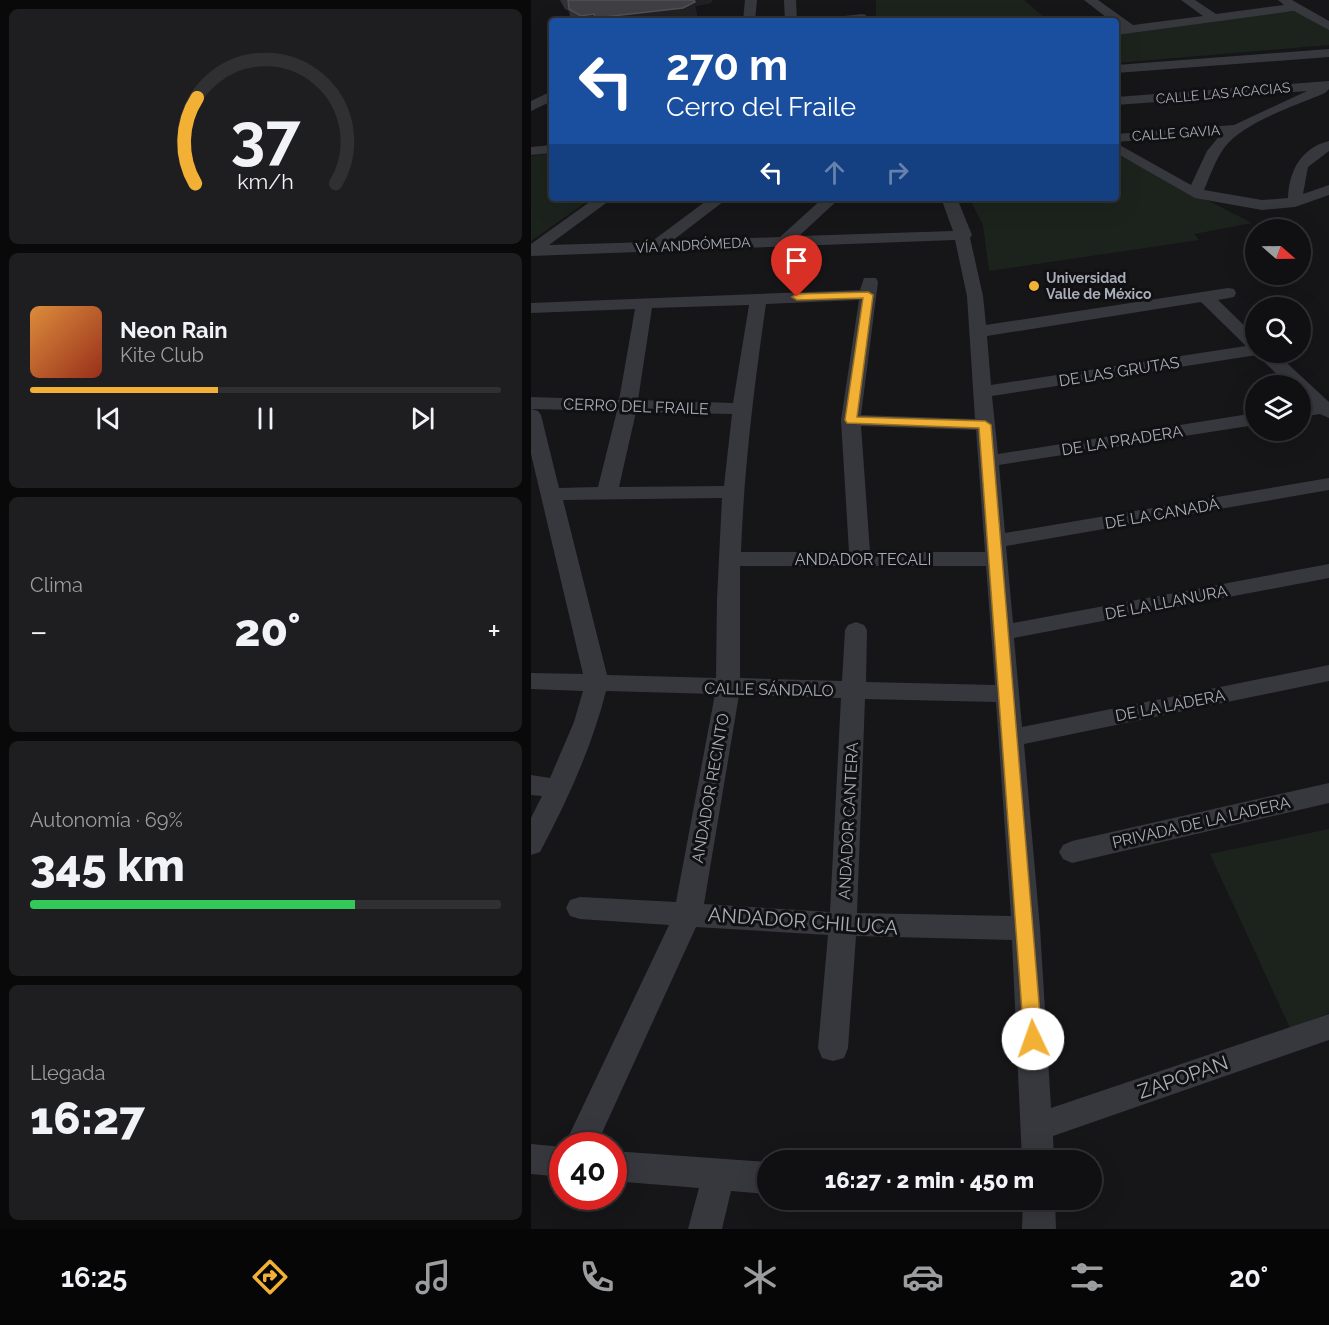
<!DOCTYPE html>
<html lang="es">
<head>
<meta charset="utf-8">
<style>
  :root { --surface:#101012; --page:#1e1e20; --text:#f1f3f6; --muted:#9c9d9f; --line:#303032; --accent:#f2b134 }
  body { margin:0; font-family:Raleway,sans-serif; background:var(--page); color:var(--text); height:100vh; display:flex; flex-direction:column; font-size:22px; white-space:nowrap }
  * { box-sizing:border-box; margin:0 }
  p { font-size:20px; color:var(--muted) }
  .icon { flex:none; width:33px; height:33px; fill:none; stroke:currentColor; stroke-width:2; stroke-linecap:round; stroke-linejoin:round }
  .map { position:relative; flex:1; overflow:hidden }
  .details { display:flex; flex-direction:column; gap:9px; padding:9px; background:#09090a; width:531px }
  .details>* { flex:none }
  .guide { position:absolute; left:18px; top:18px; width:570px; height:183px; border-radius:6px; box-shadow:0 6px 24px #0002,0 0 0 2px var(--line); background:#1a4fa0; color:#fff; overflow:hidden }
  .needle { width:39px; rotate:110deg }
  .fabs { position:absolute; left:714px; top:219px; display:grid; gap:12px }
  .fabs a { display:grid; place-items:center; width:66px; height:66px; border-radius:50%; background:var(--surface); box-shadow:0 6px 24px #0002,0 0 0 2px var(--line); font-size:30px }
  .speed { position:absolute; left:18px; top:1132px; display:flex; gap:12px; font-size:30px; font-weight:700; text-align:center }
  .speed>* { display:grid; place-content:center; width:78px; height:78px; border-radius:50%; background:var(--surface); box-shadow:0 6px 24px #0002,0 0 0 2px var(--line); line-height:1 }
  .speed .limit { border:9px solid #d22; background:#fff; color:#111 }
  .pin { position:absolute; display:grid; place-items:center; width:51px; height:51px; color:#fff; margin:-62px -26px; border-radius:50% 50% 50% 0; rotate:-45deg; box-shadow:0 0 6px #0007 }
  .pin .icon { rotate:45deg }
  .me { position:absolute; width:66px; margin:-33px; rotate:357deg; stroke-linejoin:round; filter:drop-shadow(0 0 4px #0008) }
  .turn { display:flex; align-items:center; gap:21px; height:126px; padding:0 18px; font-size:27px }
  .turn .icon { width:78px; height:78px; stroke-width:2.5 }
  .turn b { display:block; font-size:42px; line-height:51px }
  .lanes { display:flex; align-items:center; height:57px; padding:0 18px; background:#0003; justify-content:center; gap:30px; direction:ltr }
  .lanes .off { opacity:.35 }
  .big { font-size:45px; font-weight:800; line-height:1.1 }
  .details .card { flex:1; display:flex; flex-direction:column; justify-content:center; gap:9px; min-width:0; padding:0 21px; border-radius:9px; background:var(--page) }
  .details .dial { align-items:center; gap:0 }
  .dial svg { height:156px; overflow:visible; fill:none; stroke:var(--line); stroke-width:7; stroke-linecap:round; text-anchor:middle }
  .dial text { fill:var(--text); stroke:none }
  .song { display:flex; align-items:center; gap:18px }
  .cover { width:72px; height:72px; border-radius:9px; background:linear-gradient(135deg,hsl(30 70% 55%),hsl(10 70% 35%)) }
  .played { height:6px; border-radius:3px; background:linear-gradient(90deg,var(--accent) 40%,var(--line) 40%) }
  .keys { display:flex; justify-content:space-around; direction:ltr }
  .heat { display:flex; justify-content:space-between; align-items:center; font-size:33px; direction:ltr }
  .charge { height:9px; border-radius:4px; background:linear-gradient(90deg,#34c759 69%,var(--line) 0) }
  .trip { position:absolute; left:226px; top:1150px; width:345px; height:60px; border-radius:30px; background:var(--surface); box-shadow:0 6px 24px #0002,0 0 0 2px var(--line); font-weight:800; line-height:60px; text-align:center }
  .dock { display:flex; height:96px; justify-content:space-around; align-items:center; background:#060607; color:var(--muted) }
  .dock .icon { width:42px; height:42px }
  .dock .current { color:var(--accent) }
  .dock b { font-size:27px; color:var(--text) }
  main { display:flex; flex:1; min-height:0 }
  .map>svg:first-child { display:block }
  .green { fill:#1c231d }
  .lines { fill:none; stroke-linecap:round; stroke-linejoin:round }
  .minor { fill:#37383d; fill-rule:evenodd }
  .wall { fill:#323236 }
  .shaded-wall { fill:#212124 }
  .building { fill:#3f3f44; stroke:#4f5156; stroke-width:1.5 }
  .route { fill:#f2b134; stroke:#9d7322; stroke-width:1.5 }
  .poi-dot { fill:#f2b134; stroke:#111113; stroke-width:2 }
  .labels { text-anchor:middle; stroke-width:6; stroke-linejoin:round; paint-order:stroke }
  .far-street-label { font-size:14px; fill:#a8adb8; stroke:#111113 }
  .far-poi-label { font-size:14px; font-weight:bold; fill:#a8adb8; stroke:#111113; text-anchor:start }
  .street-label { font-size:16px; fill:#a8adb8; stroke:#111113 }
  .near-street-label { font-size:20px; fill:#a8adb8; stroke:#111113 }
</style>
</head>
<body>
<main>
<section class="details">
<div class="card dial"><svg viewBox="0 0 100 80">
<path d="M14 69A42 42 0 1 1 86 69"/>
<path d="M14 69A42 42 0 0 1 15 25" stroke="#f2b134"/>
<text x="50" y="56" font-size="32" font-weight="700">37</text>
<text x="50" y="72" font-size="11">km/h</text>
</svg></div>
<div class="card">
<div class="song"><i class="cover"></i><div><b>Neon Rain</b><p>Kite Club</p></div></div>
<div class="played"></div>
<div class="keys"><svg class="icon" aria-label="previous" viewBox="0 0 24 24"><path d="M18 5L8 12l10 7zM5 5v14"/></svg><svg class="icon" aria-label="pause" viewBox="0 0 24 24"><path d="M8 5v14M16 5v14"/></svg><svg class="icon" aria-label="next" viewBox="0 0 24 24"><path d="M6 5l10 7-10 7zM19 5v14"/></svg></div>
</div>
<div class="card"><p>Clima</p>
<div class="heat"><a>−</a><b class="big">20°</b><a>+</a></div>
</div>
<div class="card"><p>Autonomía · 69%</p><b class="big">345 km</b><div class="charge"></div></div>
<div class="card"><p>Llegada</p><b class="big">16:27</b></div>
</section>
<div class="map">
<svg width="798" height="1229" viewBox="0 0 798 1229">
  <rect width="100%" height="100%" fill="#161618"/>
  <!-- green -->
  <g class="green">
    <path d="M345,0H493L517,21H345Z"/>
    <path d="M766,11L798,29V45L585,63V32Z"/>
    <path d="M21,153V198H61L0,241V156Z"/>
    <path d="M585,154L721,223L663,234L668,240L458,271L452,225L438,198H585Z"/>
    <path d="M798,829V1013L759,1028L679,854Z"/>
  </g>
  <g class="lines">
    <!-- minor -->
    <g class="minor">
      <path d="M214,0H226L224,21H212Z"/>
      <path d="M253,0H265L266,21H254Z"/>
      <path d="M553,0H567L602,25L672,16L650,0H664L685,14L753,5L747,0H761L798,21V30L763,11L585,35V27H588L585,21H580Z"/>
      <path d="M331,14L335,15V21H299L305,17Z"/>
      <path d="M798,49V57L585,73V65Z"/>
      <path d="M798,81V89L794,93C764,106 712,122 693,148C684,161 679,176 673,190L731,200L757,198C758,171 770,148 798,141V151L777,167L772,194L798,185V195L764,207L731,210L664,198L585,153V143L660,185L676,151L690,134L585,142V134L703,125L776,91L585,105V97Z"/>
      <path d="M21,91V101L0,111V101Z"/>
      <path d="M21,145V153L0,155V147Z"/>
      <path d="M64,198H82L18,245L120,242L179,198H197L141,241L249,237L292,198H309L268,236L422,231L410,198H426L441,235L439,238L452,296L455,325L697,288L703,289L705,293L703,297L687,300L724,336V352H744L798,402V418L789,414L770,417V405L779,404L770,396V386H758L726,355L461,396L467,454L724,413V425L468,465L474,533L798,478V490L475,546L482,623L798,564V578L483,638L491,727L798,665V681L493,744L509,928L520,1108L798,1014V1040L522,1136L523,1161H491L481,940L325,936L317,1048L313,1058L302,1061L291,1058L287,1048L297,935L165,927L65,1146H33L138,925L49,919L39,916L35,908L39,900L49,897L145,902L184,694L75,691C61,747 36,801 9,852L0,855V818L11,796L0,795V775L19,778L43,722L52,691L0,689V673L52,674L0,454V409L7,411L10,415L28,488L67,487L86,411L0,409V397L88,400L104,309L0,313V303L329,290L333,278H345L347,282L330,415L444,419L436,296L424,240L0,256V244ZM328,300L310,420L318,552H210C213,469 223,387 235,304ZM670,302L715,346L460,385L456,336ZM218,305L202,403L107,400L121,308ZM105,412L201,414L193,486L88,487ZM330,426L445,430L454,552H339ZM191,498L186,599L185,678L76,675L32,500ZM209,566H455L464,685L335,682L336,630L333,625L325,622L317,625L314,630L311,681L209,678ZM208,695L310,698L299,912L173,904ZM334,699L465,702L480,916L326,913Z"/>
      <path d="M798,783V803L541,863L532,859L528,852L532,845L541,841Z"/>
      <path d="M0,1144L32,1147V1177L0,1174Z"/>
      <path d="M82,1151L237,1162V1194L200,1191L191,1229H157L168,1188L82,1181Z"/>
      <path d="M492,1200H524L525,1229H491Z"/>
    </g>
  </g>
  <!-- wall -->
  <path class="wall" d="M29,0H181L180,3L164,6L166,17L157,21H40L38,11L34,9Z"/>
  <!-- shaded-wall -->
  <g class="shaded-wall">
    <path d="M159,0H181L180,3L164,6L166,17L157,21H65L64,18Z"/>
    <path d="M63,14L64,21H51L50,16Z"/>
  </g>
  <!-- building -->
  <path class="building" d="M37,0H163L164,2L152,8L64,18L63,14L50,16L38,9Z"/>
  <!-- route -->
  <path class="route" d="M337,292L342,295L326,417L454,421L460,425L511,1039L508,1045L502,1047L495,1045L493,1039L448,428L316,423L314,420L332,298L266,300L261,297L266,294Z"/>
  <!-- markers -->
  <circle class="poi-dot" cx="503" cy="286" r="6"/>
  <g class="labels">
    <!-- far-street labels -->
    <g class="far-street-label">
      <text transform="translate(692 93) rotate(-5)" y="5">CALLE LAS ACACIAS</text>
      <text transform="translate(645 133) rotate(-4)" y="5">CALLE GAVIA</text>
      <text transform="translate(162 245) rotate(-3)" y="5">VÍA ANDRÓMEDA</text>
    </g>
    <!-- far-poi labels -->
    <g class="far-poi-label">
      <text x="515" y="283">Universidad<tspan x="515" dy="16">Valle de México</tspan></text>
    </g>
    <!-- street labels -->
    <g class="street-label">
      <text transform="translate(588 371) rotate(-9)" y="6">DE LAS GRUTAS</text>
      <text transform="translate(105 406) rotate(2)" y="6">CERRO DEL FRAILE</text>
      <text transform="translate(591 440) rotate(-9)" y="6">DE LA PRADERA</text>
      <text transform="translate(631 513) rotate(-10)" y="6">DE LA CANADÁ</text>
      <text x="332" y="565">ANDADOR TECALI</text>
      <text transform="translate(635 602) rotate(-11)" y="6">DE LA LLANURA</text>
      <text transform="translate(238 689) rotate(1)" y="6">CALLE SÁNDALO</text>
      <text transform="translate(639 705) rotate(-11)" y="6">DE LA LADERA</text>
      <text transform="translate(179 788) rotate(-80)" y="6">ANDADOR RECINTO</text>
      <text transform="translate(317 821) rotate(-87)" y="6">ANDADOR CANTERA</text>
      <text transform="translate(670 822) rotate(-13)" y="6">PRIVADA DE LA LADERA</text>
    </g>
    <!-- near-street labels -->
    <g class="near-street-label">
      <text transform="translate(272 921) rotate(4)" y="7">ANDADOR CHILUCA</text>
      <text transform="translate(652 1077) rotate(-19)" y="7">ZAPOPAN</text>
    </g>
  </g>
</svg>
<div class="fabs">
<a><svg class="needle" viewBox="-14 -14 28 28"><path d="M0-13l5 13h-10z" fill="#e53935"/><path d="M0 13l5-13h-10z" fill="#9c9d9f"/></svg></a>
<a><svg class="icon" aria-label="search" viewBox="0 0 24 24"><circle cx="10" cy="10" r="6"/><path d="M15 15l6 6"/></svg></a>
<a><svg class="icon" aria-label="layers" viewBox="0 0 24 24"><path d="M12 4l9 5-9 5-9-5zM3 14l9 5 9-5"/></svg></a>
</div>
<div class="speed"><div class="limit">40</div></div>
<div class="pin" style="left:266px;top:297px;background:#d93025"><svg class="icon" aria-label="arrive" viewBox="0 0 24 24"><path d="M6 21V4h12l-3 4 3 4H6"/></svg></div>
<svg class="me" style="left:502px;top:1039px" viewBox="-20 -20 40 40"><circle r="19" fill="#fff"/><path d="M0-13L10 11 0 6-10 11z" fill="#f2b134"/></svg>
<div class="trip">16:27 · 2 min · 450 m</div>
<div class="guide">
<div class="turn"><svg class="icon" aria-label="left" viewBox="0 0 24 24"><path d="M17 20v-9H6M10 6l-5 5 5 5"/></svg><div><b>270 m</b>Cerro del Fraile</div></div>
<div class="lanes"><svg class="icon" aria-label="left" viewBox="0 0 24 24"><path d="M17 20v-9H6M10 6l-5 5 5 5"/></svg><svg class="icon off" aria-label="ahead" viewBox="0 0 24 24"><path d="M12 20V5M6 11l6-6 6 6"/></svg><svg class="icon off" aria-label="right" viewBox="0 0 24 24"><path d="M7 20v-9h11M14 6l5 5-5 5"/></svg></div>
</div>
</div>
</main>
<nav class="dock">
<b>16:25</b>
<svg class="icon current" aria-label="directions" viewBox="0 0 24 24"><path d="M12 3l9 9-9 9-9-9zM9 14v-3h6M13 9l2 2-2 2"/></svg>
<svg class="icon" aria-label="music" viewBox="0 0 24 24"><path d="M9 18V5l10-2v13"/><circle cx="6" cy="18" r="3"/><circle cx="16" cy="16" r="3"/></svg>
<svg class="icon" aria-label="phone" viewBox="0 0 24 24"><path d="M5 4h4l2 5-3 2q2 4 5 5l2-3 5 2v4C11 20 4 13 5 4z"/></svg>
<svg class="icon" aria-label="climate" viewBox="0 0 24 24"><path d="M12 3v18M4 7l16 10M4 17L20 7"/></svg>
<svg class="icon" aria-label="car" viewBox="0 0 24 24"><path d="M5 17H2v-5l4-1 3-4h7l3 4 3 1v5h-3M9 17h6M6 11h13"/><circle cx="7" cy="17" r="2"/><circle cx="17" cy="17" r="2"/></svg>
<svg class="icon" aria-label="filters" viewBox="0 0 24 24"><path d="M4 7h16M4 17h16"/><circle cx="9" cy="7" r="2"/><circle cx="15" cy="17" r="2"/></svg>
<b>20°</b>
</nav>
</body>
</html>
